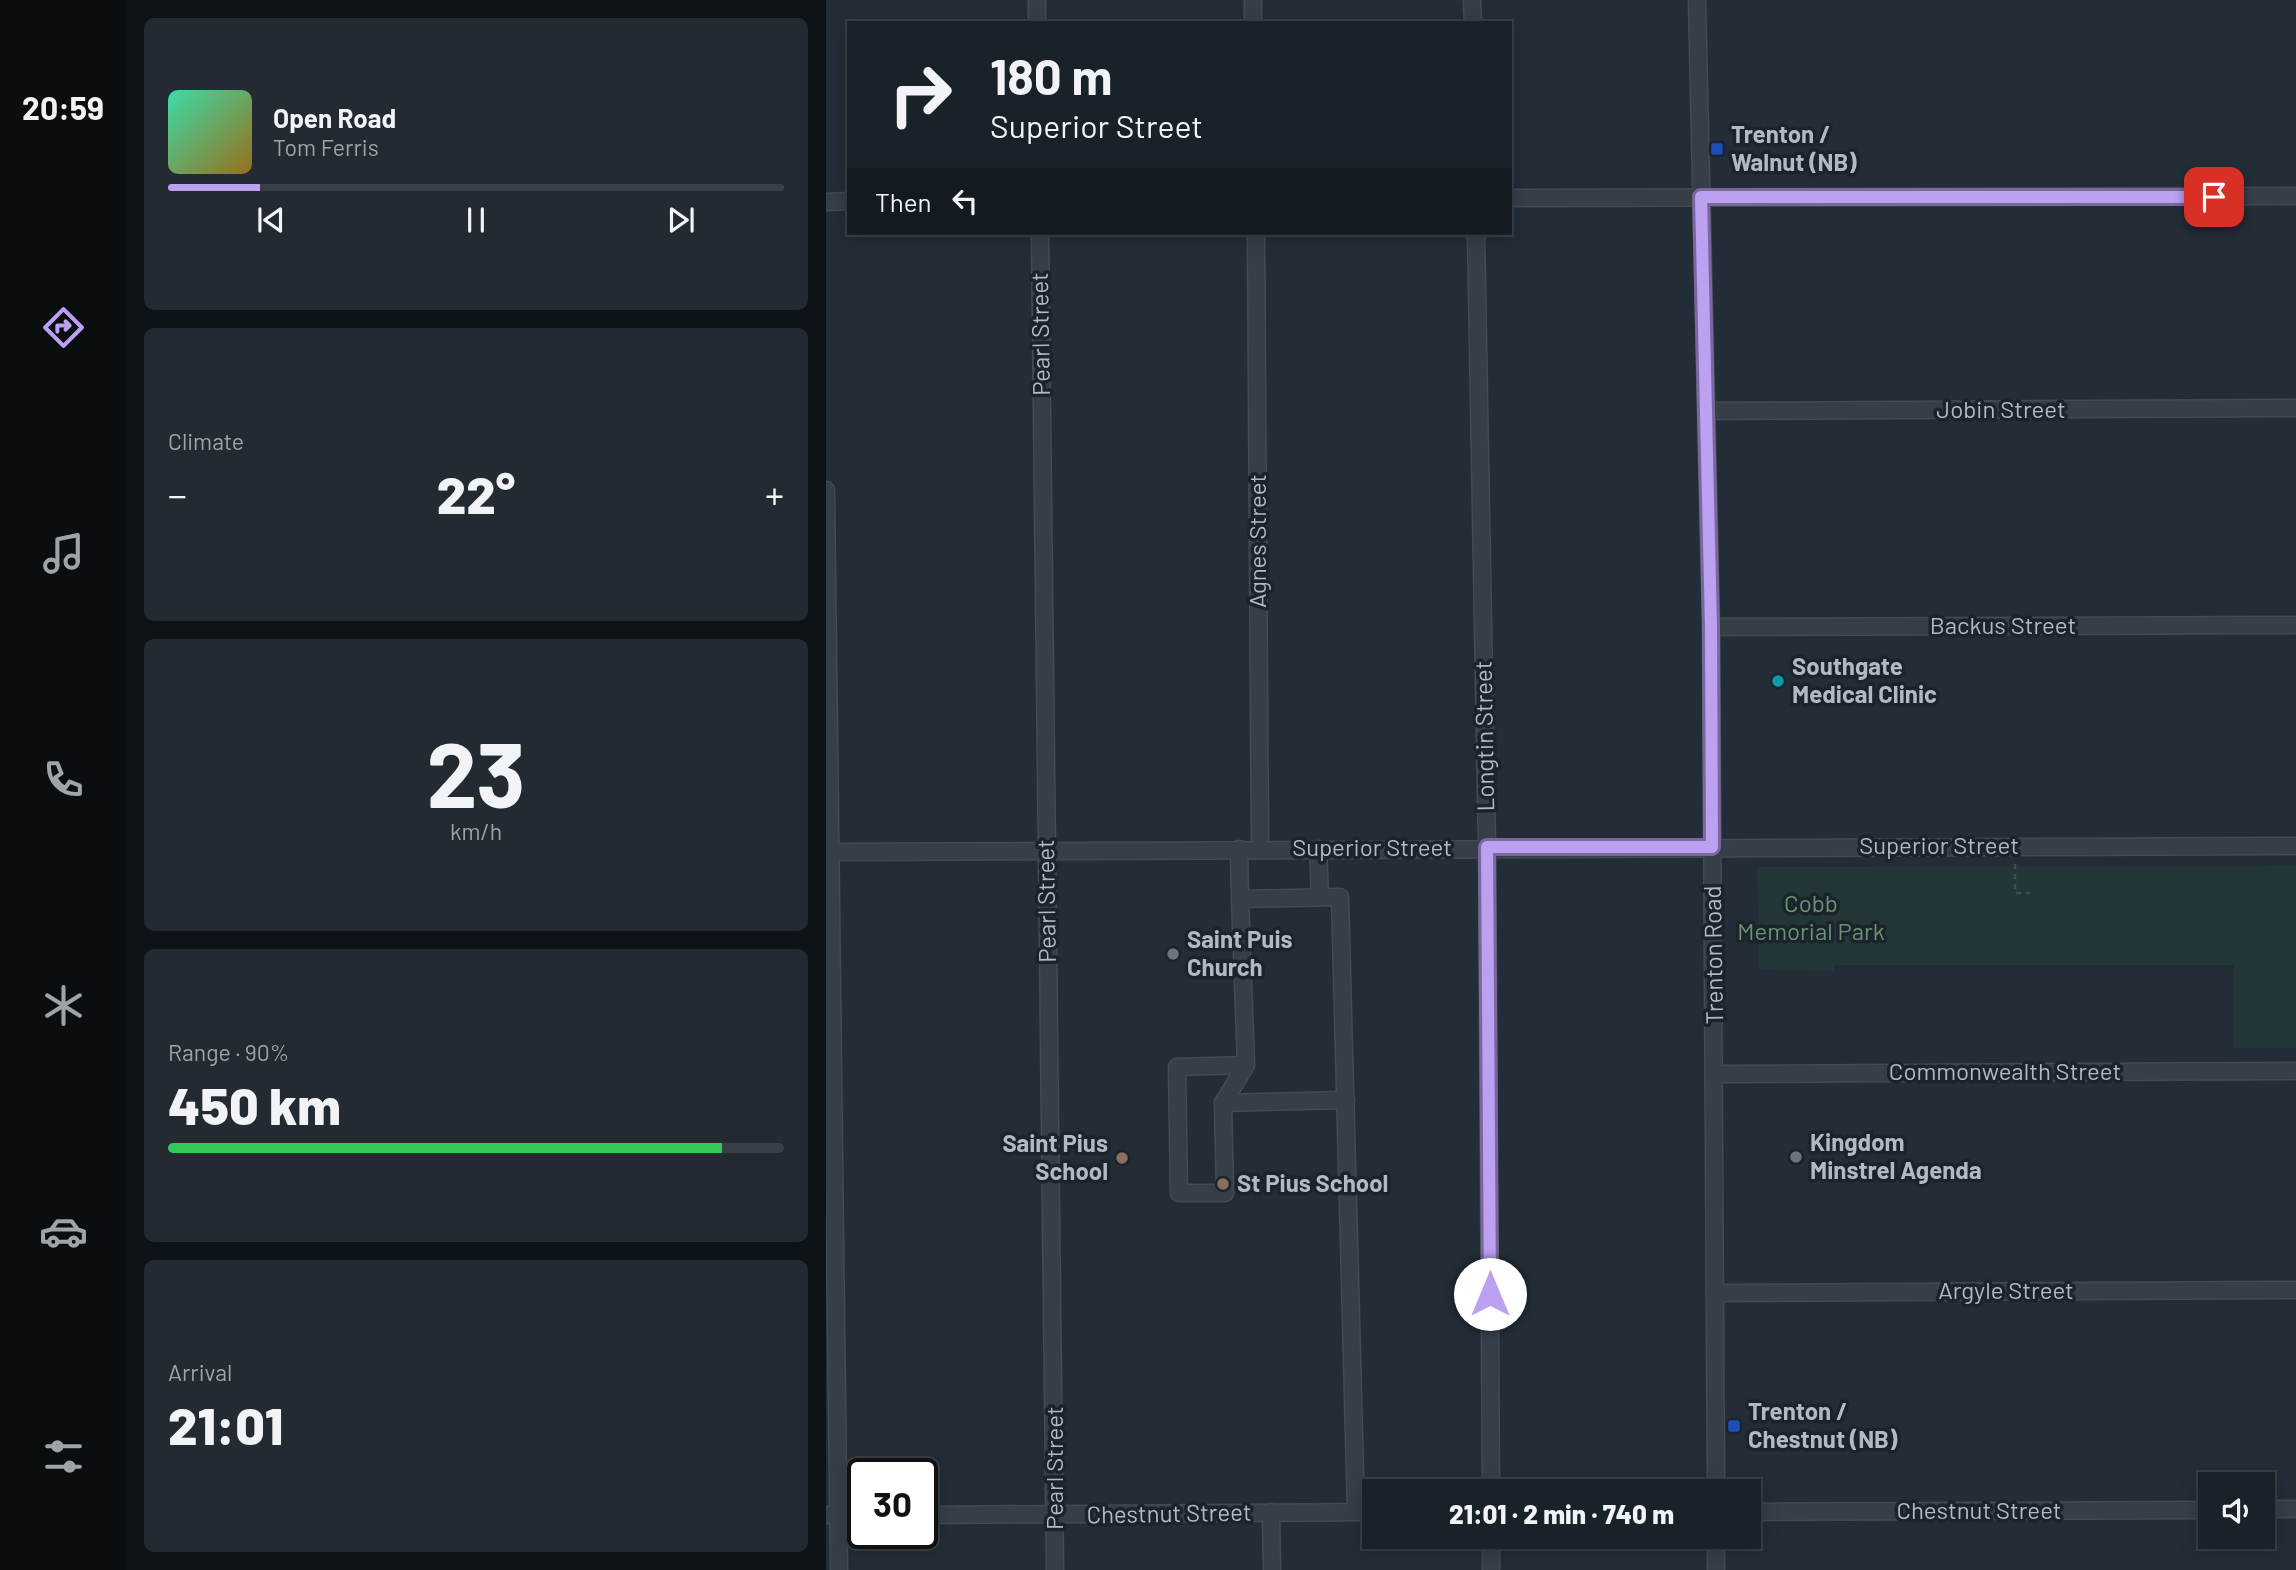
<!DOCTYPE html>
<html lang="en">
<head>
<meta charset="utf-8">
<style>
  :root { --surface:#1a2229; --page:#232a31; --text:#f1f3f6; --muted:#9fa4a8; --line:#383f46; --accent:#bca0f2 }
  body { margin:0; font-family:Barlow,sans-serif; background:var(--page); color:var(--text); height:100vh; display:flex; flex-direction:column; font-size:26px; white-space:nowrap }
  * { box-sizing:border-box; margin:0 }
  p { font-size:23px; color:var(--muted) }
  .icon { flex:none; width:38px; height:38px; fill:none; stroke:currentColor; stroke-width:2; stroke-linecap:round; stroke-linejoin:round }
  .map { position:relative; flex:1; overflow:hidden }
  .panel { display:flex; flex-direction:column; gap:18px; padding:18px; background:#0e1317; width:700px }
  .panel>* { flex:none }
  .top-card { position:absolute; left:21px; top:21px; width:665px; height:214px; border-radius:0px; box-shadow:0 4px 18px #0003,0 0 0 2px var(--line); background:#1a2229; color:var(--text); overflow:hidden }
  .buttons { position:absolute; left:1372px; top:1472px; display:grid; gap:14px }
  .buttons a { display:grid; place-items:center; width:77px; height:77px; border-radius:0px; background:var(--surface); box-shadow:0 4px 18px #0003,0 0 0 2px var(--line); font-size:35px }
  .speed { position:absolute; left:21px; top:1458px; display:flex; gap:14px; font-size:35px; font-weight:700; text-align:center }
  .speed>* { display:grid; place-content:center; width:91px; height:91px; border-radius:50%; background:var(--surface); box-shadow:0 4px 18px #0003,0 0 0 2px var(--line); line-height:1 }
  .speed .limit { border:4px solid #111; border-radius:10px; background:#fff; color:#111 }
  .pin { position:absolute; display:grid; place-items:center; width:60px; height:60px; color:#fff; margin:-30px; border-radius:14px; box-shadow:0 4px 10px #0006 }
  .me { position:absolute; width:77px; margin:-38px; rotate:0deg; stroke-linejoin:round; filter:drop-shadow(0 0 5px #0008) }
  .turn { display:flex; align-items:center; gap:24px; height:147px; padding:0 28px; font-size:32px }
  .turn .icon { width:91px; height:91px; stroke-width:2.5 }
  .turn b { display:block; font-size:49px; line-height:60px }
  .then { display:flex; align-items:center; height:66px; padding:0 28px; background:#0003; gap:14px; font-size:26px }
  .big { font-size:52px; font-weight:800; line-height:1.1 }
  .panel .tile { flex:1; display:flex; flex-direction:column; justify-content:center; gap:10px; min-width:0; padding:0 24px; border-radius:10px; background:var(--page) }
  .panel .dial { align-items:center; gap:0 }
  .dial b { font-size:91px; line-height:1 }
  .song { display:flex; align-items:center; gap:21px }
  .cover { width:84px; height:84px; border-radius:10px; background:linear-gradient(135deg,hsl(160 70% 55%),hsl(40 70% 35%)) }
  .played { height:7px; border-radius:4px; background:linear-gradient(90deg,var(--accent) 15%,var(--line) 15%) }
  .keys { display:flex; justify-content:space-around; direction:ltr }
  .heat { display:flex; justify-content:space-between; align-items:center; font-size:38px; direction:ltr }
  .charge { height:10px; border-radius:5px; background:linear-gradient(90deg,#34c759 90%,var(--line) 0) }
  .trip { position:absolute; left:536px; top:1479px; width:399px; height:70px; border-radius:0px; background:var(--surface); box-shadow:0 4px 18px #0003,0 0 0 2px var(--line); font-weight:800; line-height:70px; text-align:center }
  main { display:flex; flex:1; min-height:0 }
  .menu { display:flex; flex-direction:column; width:126px; justify-content:space-around; align-items:center; background:#0a0e10; color:var(--muted) }
  .menu .icon { width:49px; height:49px }
  .menu .current { color:var(--accent) }
  .menu b { font-size:32px; color:var(--text) }
  .map>svg:first-child { display:block }
  .green { fill:#243738 }
  .lines { fill:none; stroke-linecap:round; stroke-linejoin:round }
  .minor-casing { stroke:#424a54; stroke-width:19 }
  .path { stroke:#3d5050; stroke-width:2.5; stroke-dasharray:5 5; stroke-linecap:butt }
  .minor { stroke:#363e48; stroke-width:16 }
  .route-casing { stroke:#7a689d; stroke-width:18 }
  .route { stroke:#bca0f2; stroke-width:12 }
  .transit-dot { fill:#1a4fb4; stroke:#1b232c; stroke-width:2.5 }
  .culture-dot { fill:#0f9aa8; stroke:#1b232c; stroke-width:2.5 }
  .worship-dot { fill:#6b7280; stroke:#1b232c; stroke-width:2.5 }
  .education-dot { fill:#8d6e63; stroke:#1b232c; stroke-width:2.5 }
  .labels { text-anchor:middle; stroke-width:7; stroke-linejoin:round; paint-order:stroke }
  .poi-label { font-size:24px; font-weight:bold; fill:#b0b9c4; stroke:#1b232c; text-anchor:start }
  .street-label { font-size:24px; fill:#b0b9c4; stroke:#1b232c }
  .park-label { font-size:24px; fill:#6a9370; stroke:#1b232c }
</style>
</head>
<body>
<main>
<nav class="menu">
<b>20:59</b>
<svg class="icon current" aria-label="directions" viewBox="0 0 24 24"><path d="M12 3l9 9-9 9-9-9zM9 14v-3h6M13 9l2 2-2 2"/></svg>
<svg class="icon" aria-label="music" viewBox="0 0 24 24"><path d="M9 18V5l10-2v13"/><circle cx="6" cy="18" r="3"/><circle cx="16" cy="16" r="3"/></svg>
<svg class="icon" aria-label="phone" viewBox="0 0 24 24"><path d="M5 4h4l2 5-3 2q2 4 5 5l2-3 5 2v4C11 20 4 13 5 4z"/></svg>
<svg class="icon" aria-label="climate" viewBox="0 0 24 24"><path d="M12 3v18M4 7l16 10M4 17L20 7"/></svg>
<svg class="icon" aria-label="car" viewBox="0 0 24 24"><path d="M5 17H2v-5l4-1 3-4h7l3 4 3 1v5h-3M9 17h6M6 11h13"/><circle cx="7" cy="17" r="2"/><circle cx="17" cy="17" r="2"/></svg>
<svg class="icon" aria-label="filters" viewBox="0 0 24 24"><path d="M4 7h16M4 17h16"/><circle cx="9" cy="7" r="2"/><circle cx="15" cy="17" r="2"/></svg>
</nav>
<section class="panel">
<div class="tile">
<div class="song"><i class="cover"></i><div><b>Open Road</b><p>Tom Ferris</p></div></div>
<div class="played"></div>
<div class="keys"><svg class="icon" aria-label="previous" viewBox="0 0 24 24"><path d="M18 5L8 12l10 7zM5 5v14"/></svg><svg class="icon" aria-label="pause" viewBox="0 0 24 24"><path d="M8 5v14M16 5v14"/></svg><svg class="icon" aria-label="next" viewBox="0 0 24 24"><path d="M6 5l10 7-10 7zM19 5v14"/></svg></div>
</div>
<div class="tile"><p>Climate</p>
<div class="heat"><a>−</a><b class="big">22°</b><a>+</a></div>
</div>
<div class="tile dial"><b>23</b><p>km/h</p></div>
<div class="tile"><p>Range · 90%</p><b class="big">450 km</b><div class="charge"></div></div>
<div class="tile"><p>Arrival</p><b class="big">21:01</b></div>
</section>
<div class="map">
<svg width="1470" height="1570" viewBox="0 0 1470 1570">
  <rect width="100%" height="100%" fill="#222d37"/>
  <!-- green -->
  <path class="green" d="M1470,866V1048H1408V965H1008V971L933,970L931,867Z"/>
  <g class="lines">
    <!-- minor casing -->
    <g class="minor-casing">
      <g id="minor">
        <path d="M211,0V23"/>
        <path d="M427,0V23"/>
        <path d="M646,0L647,23"/>
        <path d="M871,0L885,627L890,1491"/>
        <path d="M684,198L1470,196"/>
        <path d="M0,202L23,201"/>
        <path d="M214,233L229,1570"/>
        <path d="M430,233L434,849"/>
        <path d="M650,233L661,847L665,1491"/>
        <path d="M880,411L1470,408"/>
        <path d="M0,490L13,1570"/>
        <path d="M885,627L1470,625"/>
        <path d="M413,849L414,899"/>
        <path d="M492,849L494,897"/>
        <path d="M0,852L1470,846"/>
        <path d="M420,1065L397,1103L399,1193H353L351,1067L420,1065L414,899L514,897L530,1512"/>
        <path d="M889,1074L1470,1071"/>
        <path d="M397,1103L520,1100"/>
        <path d="M889,1293L1470,1290"/>
        <path d="M1437,1509H1470"/>
        <path d="M445,1512L446,1570"/>
        <path d="M922,1512L1384,1510"/>
        <path d="M0,1515H37"/>
        <path d="M96,1515L548,1512"/>
        <path d="M665,1536V1570"/>
        <path d="M890,1536V1570"/>
      </g>
    </g>
    <!-- path -->
    <path class="path" d="M1189,864V893H1204"/>
    <!-- minor -->
    <use href="#minor" class="minor"/>
  </g>
  <g class="lines">
    <!-- route casing -->
    <g class="route-casing">
      <path id="route" d="M664,1294L661,847H886L885,627L875,197H1388"/>
    </g>
    <!-- route -->
    <use href="#route" class="route"/>
  </g>
  <!-- markers -->
  <g class="transit-dot">
    <rect x="884" y="142" width="14" height="14" rx="3.5"/>
    <rect x="901" y="1419" width="14" height="14" rx="3.5"/>
  </g>
  <circle class="culture-dot" cx="952" cy="681" r="7"/>
  <g class="worship-dot">
    <circle cx="347" cy="954" r="7"/>
    <circle cx="970" cy="1157" r="7"/>
  </g>
  <g class="education-dot">
    <circle cx="296" cy="1158" r="7"/>
    <circle cx="397" cy="1184" r="7"/>
  </g>
  <g class="labels">
    <!-- poi labels -->
    <g class="poi-label">
      <text x="905" y="143">Trenton /<tspan x="905" dy="28">Walnut (NB)</tspan></text>
      <text x="966" y="675">Southgate<tspan x="966" dy="28">Medical Clinic</tspan></text>
      <text x="361" y="948">Saint Puis<tspan x="361" dy="28">Church</tspan></text>
      <text x="984" y="1151">Kingdom<tspan x="984" dy="28">Minstrel Agenda</tspan></text>
      <text x="282" y="1152" text-anchor="end">Saint Pius<tspan x="282" dy="28">School</tspan></text>
      <text x="411" y="1192">St Pius School</text>
      <text x="922" y="1420">Trenton /<tspan x="922" dy="28">Chestnut (NB)</tspan></text>
    </g>
    <!-- street labels -->
    <g class="street-label">
      <text transform="translate(215 334) rotate(-91)" y="8">Pearl Street</text>
      <text x="1175" y="418">Jobin Street</text>
      <text transform="translate(432 541) rotate(-90)" y="8">Agnes Street</text>
      <text x="1177" y="634">Backus Street</text>
      <text transform="translate(659 736) rotate(-91)" y="8">Longtin Street</text>
      <text x="1113" y="854">Superior Street</text>
      <text x="546" y="856">Superior Street</text>
      <text transform="translate(221 901) rotate(-91)" y="8">Pearl Street</text>
      <text transform="translate(888 955) rotate(-91)" y="8">Trenton Road</text>
      <text x="1179" y="1080">Commonwealth Street</text>
      <text x="1180" y="1299">Argyle Street</text>
      <text transform="translate(229 1468) rotate(-90)" y="8">Pearl Street</text>
      <text x="1153" y="1519">Chestnut Street</text>
      <text transform="translate(343 1514) rotate(-1)" y="8">Chestnut Street</text>
    </g>
    <!-- park labels -->
    <g class="park-label">
      <text x="985" y="912">Cobb<tspan x="985" dy="28">Memorial Park</tspan></text>
    </g>
  </g>
</svg>
<div class="buttons">
<a><svg class="icon" aria-label="sound" viewBox="0 0 24 24"><path d="M4 9h4l5-4v14l-5-4H4zM17 9q2 3 0 6"/></svg></a>
</div>
<div class="speed"><div class="limit">30</div></div>
<div class="pin" style="left:1388px;top:197px;background:#d93025"><svg class="icon" aria-label="arrive" viewBox="0 0 24 24"><path d="M6 21V4h12l-3 4 3 4H6"/></svg></div>
<svg class="me" style="left:664px;top:1294px" viewBox="-20 -20 40 40"><circle r="19" fill="#fff"/><path d="M0-13L10 11 0 6-10 11z" fill="#bca0f2"/></svg>
<div class="trip">21:01 · 2 min · 740 m</div>
<div class="top-card">
<div class="turn"><svg class="icon" aria-label="right" viewBox="0 0 24 24"><path d="M7 20v-9h11M14 6l5 5-5 5"/></svg><div><b>180 m</b>Superior Street</div></div>
<div class="then">Then<svg class="icon" aria-label="left" viewBox="0 0 24 24"><path d="M17 20v-9H6M10 6l-5 5 5 5"/></svg></div>
</div>
</div>
</main>
</body>
</html>
